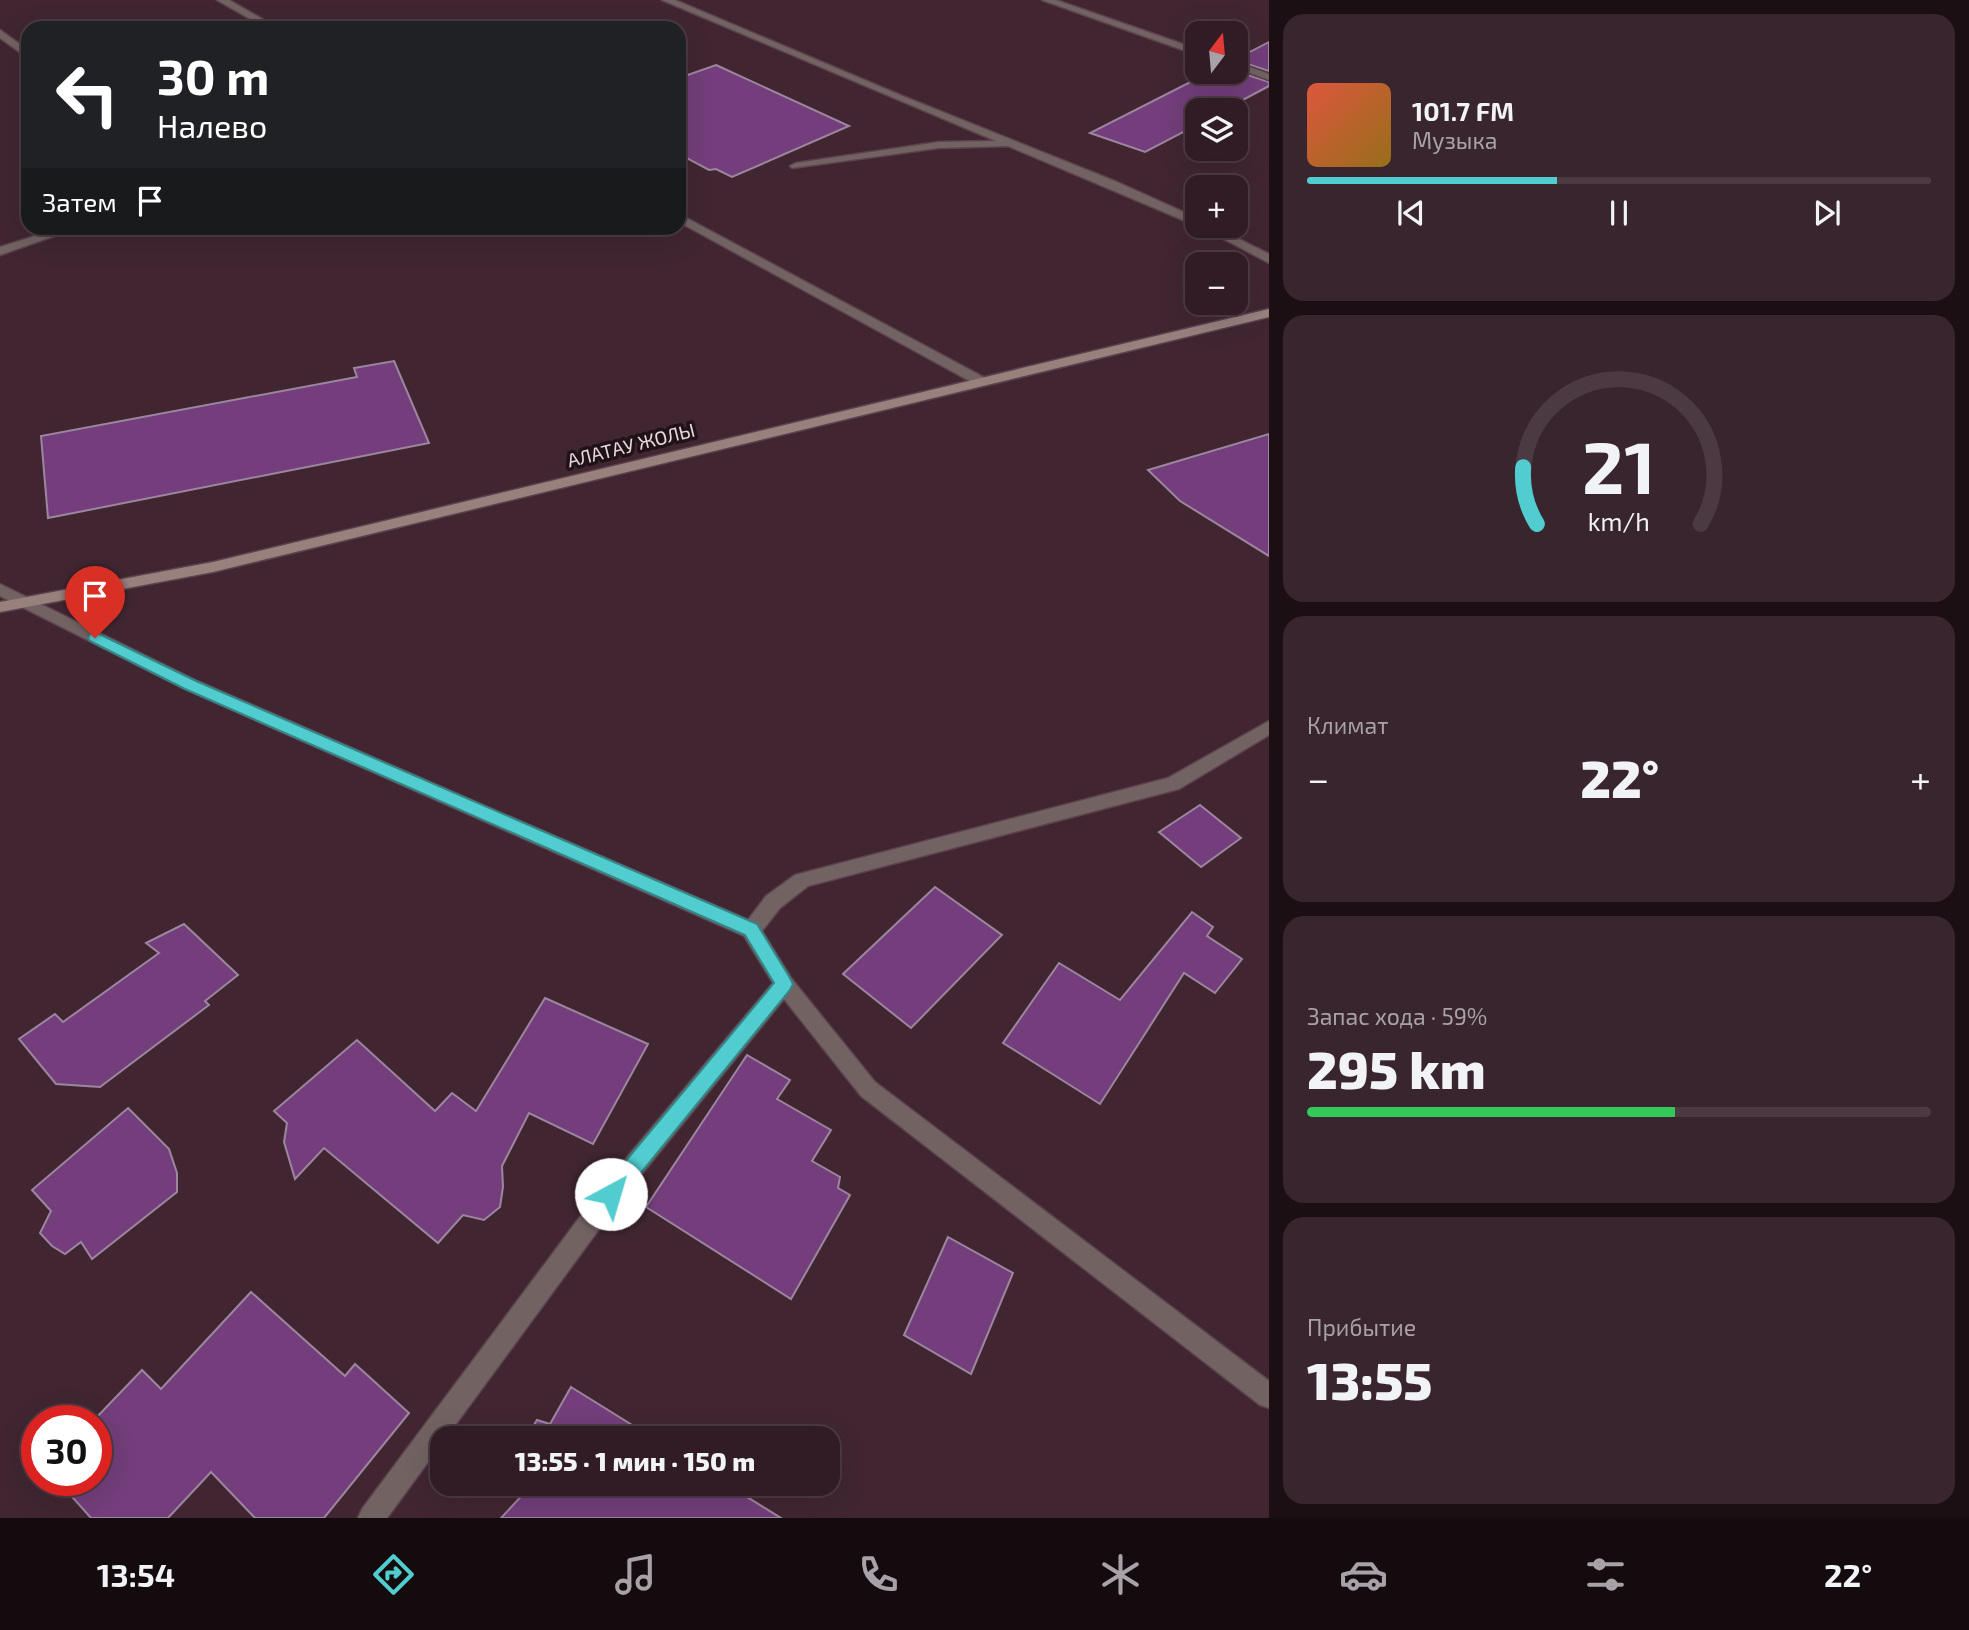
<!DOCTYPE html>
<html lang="ru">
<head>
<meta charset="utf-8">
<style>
  :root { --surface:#311c25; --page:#39252d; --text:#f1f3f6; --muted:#a8a1a7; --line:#4c3a42; --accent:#52cdcf }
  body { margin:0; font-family:"Exo 2",sans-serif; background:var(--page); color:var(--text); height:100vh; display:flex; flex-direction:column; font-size:26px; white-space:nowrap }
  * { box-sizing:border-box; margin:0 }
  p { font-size:23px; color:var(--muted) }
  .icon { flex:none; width:38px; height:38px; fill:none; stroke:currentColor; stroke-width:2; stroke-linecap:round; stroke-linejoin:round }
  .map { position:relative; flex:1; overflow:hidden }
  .drawer { display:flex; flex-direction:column; gap:14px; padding:14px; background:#1b0f14; width:700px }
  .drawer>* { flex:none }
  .banner { position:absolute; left:21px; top:21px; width:665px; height:214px; border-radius:21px; box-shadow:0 7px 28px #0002,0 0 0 2px var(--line); background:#202124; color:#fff; overflow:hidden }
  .needle { width:46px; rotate:16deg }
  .controls { position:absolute; left:1185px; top:21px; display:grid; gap:14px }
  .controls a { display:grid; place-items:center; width:63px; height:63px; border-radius:14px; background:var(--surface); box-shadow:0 7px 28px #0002,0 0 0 2px var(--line); font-size:35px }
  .speed { position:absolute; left:21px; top:1405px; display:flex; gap:14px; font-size:35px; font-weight:700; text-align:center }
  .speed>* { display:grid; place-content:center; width:91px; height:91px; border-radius:50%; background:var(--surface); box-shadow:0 7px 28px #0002,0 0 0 2px var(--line); line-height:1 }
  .speed .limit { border:10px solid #d22; background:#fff; color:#111 }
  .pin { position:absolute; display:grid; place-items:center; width:60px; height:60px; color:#fff; margin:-72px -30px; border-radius:50% 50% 50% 0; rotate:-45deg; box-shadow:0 0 7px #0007 }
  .pin .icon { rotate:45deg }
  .me { position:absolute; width:77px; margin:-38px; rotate:39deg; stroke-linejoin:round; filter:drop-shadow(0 0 5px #0008) }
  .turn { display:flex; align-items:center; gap:24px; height:147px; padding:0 21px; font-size:32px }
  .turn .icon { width:91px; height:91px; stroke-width:2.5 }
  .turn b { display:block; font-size:49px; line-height:60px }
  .then { display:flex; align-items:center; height:66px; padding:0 21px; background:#0003; gap:14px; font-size:26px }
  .big { font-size:52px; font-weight:800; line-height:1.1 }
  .drawer .tile { flex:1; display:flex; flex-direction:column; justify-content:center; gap:10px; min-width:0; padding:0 24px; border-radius:21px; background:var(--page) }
  .drawer .dial { align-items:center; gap:0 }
  .dial svg { height:182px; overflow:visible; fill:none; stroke:var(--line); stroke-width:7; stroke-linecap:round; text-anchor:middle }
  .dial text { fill:var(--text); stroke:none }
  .song { display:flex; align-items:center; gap:21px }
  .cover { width:84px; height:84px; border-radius:10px; background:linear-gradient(135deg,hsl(10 70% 55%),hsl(40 70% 35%)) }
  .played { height:7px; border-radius:4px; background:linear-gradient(90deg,var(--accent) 40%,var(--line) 40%) }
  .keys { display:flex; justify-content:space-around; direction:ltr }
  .heat { display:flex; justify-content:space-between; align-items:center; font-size:38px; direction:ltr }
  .charge { height:10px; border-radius:5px; background:linear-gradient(90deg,#34c759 59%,var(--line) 0) }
  .trip { position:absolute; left:430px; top:1426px; width:410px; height:70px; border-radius:21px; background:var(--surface); box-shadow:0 7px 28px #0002,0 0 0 2px var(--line); font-weight:800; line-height:70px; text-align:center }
  .tab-bar { display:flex; height:112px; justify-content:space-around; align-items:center; background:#140b0f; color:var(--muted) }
  .tab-bar .icon { width:49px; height:49px }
  .tab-bar .active { color:var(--accent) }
  .tab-bar b { font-size:32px; color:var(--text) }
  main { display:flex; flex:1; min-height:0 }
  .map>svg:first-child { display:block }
  .building { fill:#733e7b; stroke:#9c869f; stroke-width:2 }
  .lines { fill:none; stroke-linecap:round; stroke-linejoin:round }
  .minor-casing { stroke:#5c424d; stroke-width:3 }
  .secondary-casing { stroke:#5c424d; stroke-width:3 }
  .minor { fill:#726362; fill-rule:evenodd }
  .secondary { fill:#98807d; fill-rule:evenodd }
  .route { fill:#52cdcf; stroke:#358587; stroke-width:2 }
  .labels { text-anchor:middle; stroke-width:7; stroke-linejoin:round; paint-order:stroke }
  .street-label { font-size:19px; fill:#ebd8df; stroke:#201318 }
</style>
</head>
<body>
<main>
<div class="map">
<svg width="1269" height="1518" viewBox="0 0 1269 1518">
  <rect width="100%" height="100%" fill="#412631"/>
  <!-- building -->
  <g class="building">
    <path d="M1269,42V71L1236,60V59Z"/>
    <path d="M716,65L849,126L732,177L716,169L709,170L679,154V78Z"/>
    <path d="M1236,71L1269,82V86L1224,110H1197V125L1145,152L1090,133L1210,72Z"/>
    <path d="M394,361L429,443L48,518L41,436L357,377L354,368Z"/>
    <path d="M1269,434V556L1180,501L1148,470Z"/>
    <path d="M1200,805L1241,838L1201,867L1159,832Z"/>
    <path d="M935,887L1002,935L911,1028L843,974Z"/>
    <path d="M1192,912L1213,927L1207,936L1242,959L1215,993L1184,973L1100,1104L1003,1043L1059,963L1120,1000Z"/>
    <path d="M184,924L238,975L205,1001L209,1005L100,1087L56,1084L19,1039L55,1014L63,1022L159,953L146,943Z"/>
    <path d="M545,998L648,1044L593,1144L529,1113L502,1166L503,1187L500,1207L484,1220L463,1215L438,1243L324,1148L295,1179L284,1142L287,1123L274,1111L357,1040L435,1111L452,1093L476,1111Z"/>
    <path d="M747,1055L790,1080L777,1099L831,1130L812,1161L840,1177L838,1188L850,1195L791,1299L646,1207Z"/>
    <path d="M128,1108L169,1149L177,1173V1192L92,1259L81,1242L65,1254L52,1246L40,1233L51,1211L32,1190Z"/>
    <path d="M948,1237L1013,1273L971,1374L904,1335Z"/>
    <path d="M251,1292L345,1376L355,1364L409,1413L324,1518H255L211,1472L168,1518H91L57,1480H96V1421H93L142,1370L161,1389Z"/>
    <path d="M571,1387L653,1438H526L537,1420L550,1424Z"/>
    <path d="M523,1484H726L781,1518H501L529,1488Z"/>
  </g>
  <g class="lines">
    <!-- minor casing -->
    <g class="minor-casing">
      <g id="minor">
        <path d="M217,0H229L278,28H266Z"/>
        <path d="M662,0H675L900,95L1117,182L1197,218V226L1008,146L939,148L792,168L790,166L796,163L939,142L996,141Z"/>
        <path d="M1042,0H1056L1197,49V55Z"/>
        <path d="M0,30L28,50V58L0,38Z"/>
        <path d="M1236,62L1269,74V80L1236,68Z"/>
        <path d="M679,214L987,379L989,382L982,386L977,385L679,222Z"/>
        <path d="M1199,226H1213L1269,254V263Z"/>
        <path d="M61,228H77L0,255V247Z"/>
        <path d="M0,584L197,681L748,920L766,896L795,875L1168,778L1269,721V735L1179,789L808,886L780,908L762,931L791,978L875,1082L1269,1381V1408L1260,1405L861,1096L784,999L619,1202L387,1518H358L362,1509L603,1186L773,983L744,936L185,689L0,596Z"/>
      </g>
    </g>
    <!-- secondary casing -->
    <g class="secondary-casing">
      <path id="secondary" d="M1269,309V317L213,572L0,612V602L213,562Z"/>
    </g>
    <!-- minor -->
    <use href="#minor" class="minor"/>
    <!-- secondary -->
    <use href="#secondary" class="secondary"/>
  </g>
  <!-- route -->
  <path class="route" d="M95,632L196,681L757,924L790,978L793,984L790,990L618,1201L611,1204L604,1201L601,1194L604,1187L774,983L745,935L185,689L90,641L88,638L90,634Z"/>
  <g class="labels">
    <!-- street labels -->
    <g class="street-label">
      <text transform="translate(631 445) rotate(-14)" y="7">АЛАТАУ ЖОЛЫ</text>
    </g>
  </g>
</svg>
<div class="controls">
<a><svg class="needle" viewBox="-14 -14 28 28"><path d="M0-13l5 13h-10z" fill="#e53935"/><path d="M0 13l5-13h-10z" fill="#a8a1a7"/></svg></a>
<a><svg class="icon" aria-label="layers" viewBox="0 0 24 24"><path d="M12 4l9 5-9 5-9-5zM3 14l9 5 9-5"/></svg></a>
<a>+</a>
<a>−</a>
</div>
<div class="speed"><div class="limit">30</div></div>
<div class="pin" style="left:95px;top:638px;background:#d93025"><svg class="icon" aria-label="arrive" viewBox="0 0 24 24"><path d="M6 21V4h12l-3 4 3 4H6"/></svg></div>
<svg class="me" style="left:611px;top:1194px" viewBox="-20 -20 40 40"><circle r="19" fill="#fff"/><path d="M0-13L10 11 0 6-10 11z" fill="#52cdcf"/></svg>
<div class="trip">13:55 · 1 мин · 150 m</div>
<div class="banner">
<div class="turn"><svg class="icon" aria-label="left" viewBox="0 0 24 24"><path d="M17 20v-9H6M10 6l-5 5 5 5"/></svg><div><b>30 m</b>Налево</div></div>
<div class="then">Затем<svg class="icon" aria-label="arrive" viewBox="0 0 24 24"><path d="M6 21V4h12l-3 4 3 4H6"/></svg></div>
</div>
</div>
<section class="drawer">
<div class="tile">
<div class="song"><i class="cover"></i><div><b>101.7 FM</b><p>Музыка</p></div></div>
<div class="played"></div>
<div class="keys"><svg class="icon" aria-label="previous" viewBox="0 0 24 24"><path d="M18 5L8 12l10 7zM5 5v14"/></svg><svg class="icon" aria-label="pause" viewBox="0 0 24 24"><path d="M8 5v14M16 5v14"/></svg><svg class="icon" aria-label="next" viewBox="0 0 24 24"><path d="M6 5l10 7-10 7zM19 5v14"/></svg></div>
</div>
<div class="tile dial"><svg viewBox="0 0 100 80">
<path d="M14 69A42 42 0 1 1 86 69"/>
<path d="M14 69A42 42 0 0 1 8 44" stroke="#52cdcf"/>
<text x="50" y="56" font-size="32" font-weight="700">21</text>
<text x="50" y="72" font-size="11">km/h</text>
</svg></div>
<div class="tile"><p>Климат</p>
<div class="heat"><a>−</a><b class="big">22°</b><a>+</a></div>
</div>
<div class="tile"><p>Запас хода · 59%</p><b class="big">295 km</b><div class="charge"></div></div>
<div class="tile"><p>Прибытие</p><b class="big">13:55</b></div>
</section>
</main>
<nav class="tab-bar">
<b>13:54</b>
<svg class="icon active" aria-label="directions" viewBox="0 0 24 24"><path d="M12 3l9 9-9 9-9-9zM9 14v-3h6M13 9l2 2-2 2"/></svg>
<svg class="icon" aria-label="music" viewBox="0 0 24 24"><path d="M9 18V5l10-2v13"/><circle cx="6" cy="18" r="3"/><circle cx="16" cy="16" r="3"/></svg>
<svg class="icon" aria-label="phone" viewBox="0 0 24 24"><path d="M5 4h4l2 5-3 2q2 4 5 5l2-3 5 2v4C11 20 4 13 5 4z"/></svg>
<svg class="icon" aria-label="climate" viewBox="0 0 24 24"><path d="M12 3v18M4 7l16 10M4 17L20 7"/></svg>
<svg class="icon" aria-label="car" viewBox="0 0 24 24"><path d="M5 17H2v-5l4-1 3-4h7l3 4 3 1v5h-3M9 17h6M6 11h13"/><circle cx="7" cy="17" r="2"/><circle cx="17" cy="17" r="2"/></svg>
<svg class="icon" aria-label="filters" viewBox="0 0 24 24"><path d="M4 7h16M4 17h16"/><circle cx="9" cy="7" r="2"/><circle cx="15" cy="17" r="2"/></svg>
<b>22°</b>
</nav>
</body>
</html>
